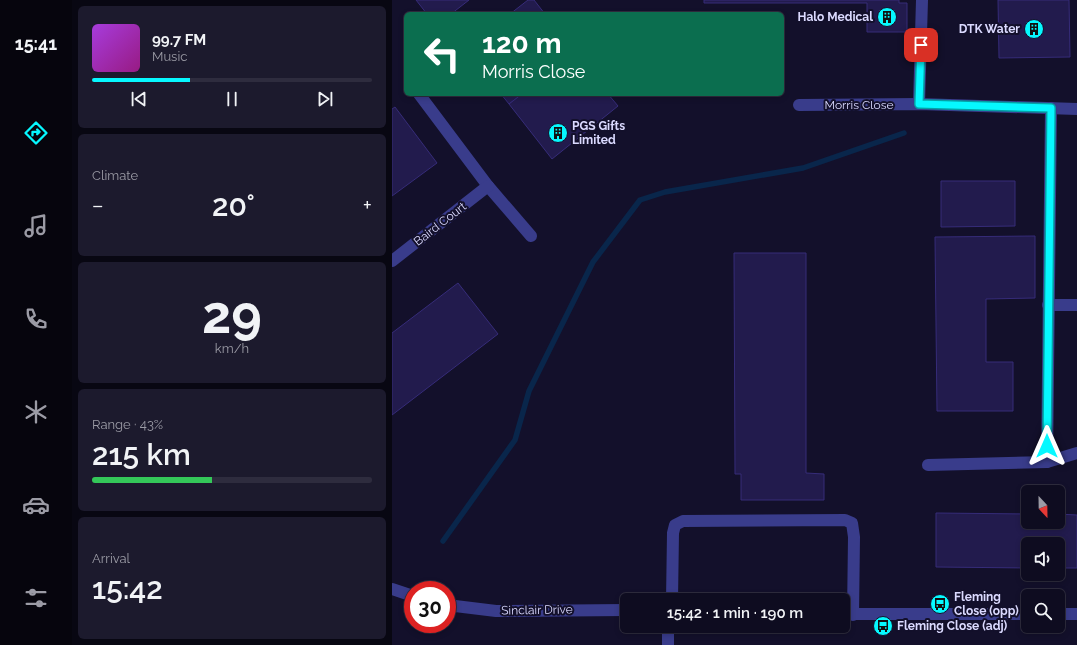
<!DOCTYPE html>
<html lang="en">
<head>
<meta charset="utf-8">
<style>
  :root { --surface:#0e0c20; --page:#1c1a2d; --text:#f1f3f6; --muted:#9b9ba5; --line:#2e2c3e; --accent:#06f8ff }
  body { margin:0; font-family:Raleway,sans-serif; background:var(--page); color:var(--text); height:100vh; display:flex; flex-direction:column; font-size:15px; white-space:nowrap }
  * { box-sizing:border-box; margin:0 }
  p { font-size:13px; color:var(--muted) }
  .icon { flex:none; width:22px; height:22px; fill:none; stroke:currentColor; stroke-width:2; stroke-linecap:round; stroke-linejoin:round }
  .map { position:relative; flex:1; overflow:hidden }
  .details { display:flex; flex-direction:column; gap:6px; padding:6px; background:#080712; width:320px }
  .details>* { flex:none }
  .hud { position:absolute; left:12px; top:12px; width:380px; height:84px; border-radius:6px; box-shadow:0 2px 6px #0003,0 0 0 1px var(--line); background:#0b6e4f; color:#fff; overflow:hidden }
  .needle { width:26px; rotate:158deg }
  .fabs { position:absolute; left:629px; top:485px; display:grid; gap:8px }
  .fabs a { display:grid; place-items:center; width:44px; height:44px; border-radius:6px; background:var(--surface); box-shadow:0 2px 6px #0003,0 0 0 1px var(--line); font-size:20px }
  .speed { position:absolute; left:12px; top:581px; display:flex; gap:8px; font-size:20px; font-weight:700; text-align:center }
  .speed>* { display:grid; place-content:center; width:52px; height:52px; border-radius:50%; background:var(--surface); box-shadow:0 2px 6px #0003,0 0 0 1px var(--line); line-height:1 }
  .speed .limit { border:6px solid #d22; background:#fff; color:#111 }
  .pin { position:absolute; display:grid; place-items:center; width:34px; height:34px; color:#fff; margin:-17px; border-radius:8px; box-shadow:0 2px 6px #0006 }
  .me { position:absolute; width:44px; margin:-22px; rotate:0deg; stroke-linejoin:round; filter:drop-shadow(0 0 3px #0008) }
  .turn { display:flex; align-items:center; gap:14px; height:84px; padding:0 12px; font-size:18px }
  .turn .icon { width:52px; height:52px; stroke-width:2.5 }
  .turn b { display:block; font-size:28px; line-height:34px }
  .big { font-size:30px; font-weight:600; line-height:1.1 }
  .details .card { flex:1; display:flex; flex-direction:column; justify-content:center; gap:6px; min-width:0; padding:0 14px; border-radius:6px; background:var(--page) }
  .details .dial { align-items:center; gap:0 }
  .dial b { font-size:52px; line-height:1 }
  .song { display:flex; align-items:center; gap:12px }
  .cover { width:48px; height:48px; border-radius:6px; background:linear-gradient(135deg,hsl(280 70% 55%),hsl(310 70% 35%)) }
  .played { height:4px; border-radius:2px; background:linear-gradient(90deg,var(--accent) 35%,var(--line) 35%) }
  .keys { display:flex; justify-content:space-around; direction:ltr }
  .heat { display:flex; justify-content:space-between; align-items:center; font-size:22px; direction:ltr }
  .charge { height:6px; border-radius:3px; background:linear-gradient(90deg,#34c759 43%,var(--line) 0) }
  .trip { position:absolute; left:228px; top:593px; width:230px; height:40px; border-radius:6px; background:var(--surface); box-shadow:0 2px 6px #0003,0 0 0 1px var(--line); font-weight:600; line-height:40px; text-align:center }
  main { display:flex; flex:1; min-height:0 }
  .tabs { display:flex; flex-direction:column; width:72px; justify-content:space-around; align-items:center; background:#06050d; color:var(--muted) }
  .tabs .icon { width:28px; height:28px }
  .tabs .selected { color:var(--accent) }
  .tabs b { font-size:18px; color:var(--text) }
  .map>svg:first-child { display:block }
  .lines { fill:none; stroke-linecap:round; stroke-linejoin:round }
  .stream { stroke:#09264b; stroke-width:5.5 }
  .building { fill:#221b4d; stroke:#362c79 }
  .minor { stroke:#393c8b; stroke-width:12 }
  .route-casing { stroke:#04a1a6; stroke-width:10 }
  .route { stroke:#06f8ff; stroke-width:7 }
  .labels { text-anchor:middle; stroke-width:4; stroke-linejoin:round; paint-order:stroke }
  .poi-label { font-size:12px; font-weight:bold; fill:#dbdaff; stroke:#13102b; text-anchor:start }
  .street-label { font-size:12px; fill:#dbdaff; stroke:#13102b }
</style>
</head>
<body>
<main>
<nav class="tabs">
<b>15:41</b>
<svg class="icon selected" aria-label="directions" viewBox="0 0 24 24"><path d="M12 3l9 9-9 9-9-9zM9 14v-3h6M13 9l2 2-2 2"/></svg>
<svg class="icon" aria-label="music" viewBox="0 0 24 24"><path d="M9 18V5l10-2v13"/><circle cx="6" cy="18" r="3"/><circle cx="16" cy="16" r="3"/></svg>
<svg class="icon" aria-label="phone" viewBox="0 0 24 24"><path d="M5 4h4l2 5-3 2q2 4 5 5l2-3 5 2v4C11 20 4 13 5 4z"/></svg>
<svg class="icon" aria-label="climate" viewBox="0 0 24 24"><path d="M12 3v18M4 7l16 10M4 17L20 7"/></svg>
<svg class="icon" aria-label="car" viewBox="0 0 24 24"><path d="M5 17H2v-5l4-1 3-4h7l3 4 3 1v5h-3M9 17h6M6 11h13"/><circle cx="7" cy="17" r="2"/><circle cx="17" cy="17" r="2"/></svg>
<svg class="icon" aria-label="filters" viewBox="0 0 24 24"><path d="M4 7h16M4 17h16"/><circle cx="9" cy="7" r="2"/><circle cx="15" cy="17" r="2"/></svg>
</nav>
<section class="details">
<div class="card">
<div class="song"><i class="cover"></i><div><b>99.7 FM</b><p>Music</p></div></div>
<div class="played"></div>
<div class="keys"><svg class="icon" aria-label="previous" viewBox="0 0 24 24"><path d="M18 5L8 12l10 7zM5 5v14"/></svg><svg class="icon" aria-label="pause" viewBox="0 0 24 24"><path d="M8 5v14M16 5v14"/></svg><svg class="icon" aria-label="next" viewBox="0 0 24 24"><path d="M6 5l10 7-10 7zM19 5v14"/></svg></div>
</div>
<div class="card"><p>Climate</p>
<div class="heat"><a>−</a><b class="big">20°</b><a>+</a></div>
</div>
<div class="card dial"><b>29</b><p>km/h</p></div>
<div class="card"><p>Range · 43%</p><b class="big">215 km</b><div class="charge"></div></div>
<div class="card"><p>Arrival</p><b class="big">15:42</b></div>
</section>
<div class="map">
<svg width="685" height="645" viewBox="0 0 685 645">
  <rect width="100%" height="100%" fill="#13102b"/>
  <g class="lines">
    <!-- stream -->
    <path class="stream" d="M51,541L123,440L137,391L201,262L248,200L273,192L411,168L512,133"/>
  </g>
  <!-- building -->
  <g class="building">
    <path d="M24,0H77L59,14H35Z"/>
    <path d="M136,0H142L153,14H118Z"/>
    <path d="M312,0H507V3H515V32H475V3H312Z"/>
    <path d="M606,0H677L678,57L607,58Z"/>
    <path d="M109,94H130L117,104Z"/>
    <path d="M130,94H216L226,106L160,159L117,104Z"/>
    <path d="M3,107L45,163L0,196V109Z"/>
    <path d="M549,181H623V226L549,227Z"/>
    <path d="M643,236V298L594,299V362H621V411H545L543,237Z"/>
    <path d="M342,253H414V473L432,474V500H349V474H343Z"/>
    <path d="M66,283L106,334L0,415V333Z"/>
    <path d="M544,513L636,514V522H666V514L685,515V568H666V544H636V568L544,567Z"/>
  </g>
  <g class="lines">
    <!-- minor -->
    <g class="minor">
      <path d="M27,94L96,186L139,236"/>
      <path d="M527,104L530,0"/>
      <path d="M407,105L527,104L685,109"/>
      <path d="M0,261L96,186"/>
      <path d="M656,305H685"/>
      <path d="M655,462L659,108"/>
      <path d="M536,465L655,462L685,453"/>
      <path d="M0,589L21,596"/>
      <path d="M280,600L281,533L283,525L291,521L453,520L460,523L462,537L461,615"/>
      <path d="M55,605L104,611L235,610"/>
      <path d="M451,614H636"/>
      <path d="M666,614H685"/>
      <path d="M276,626V645"/>
    </g>
  </g>
  <g class="lines">
    <!-- route casing -->
    <g class="route-casing">
      <path id="route" d="M529,45L527,104L659,108L655,446"/>
    </g>
    <!-- route -->
    <use href="#route" class="route"/>
  </g>
  <!-- icons -->
  <defs>
    <g id="building-disc" transform="scale(1)"><circle r="9.5" fill="#06f8ff" stroke="#13102b"/><path d="M-4-6H4V6H1V3H-1V6H-4ZM-2.5-4.3h1.7v1.8h-1.7ZM.8-4.3h1.7v1.8H.8ZM-2.5-1h1.7V.8h-1.7ZM.8-1h1.7V.8H.8Z" fill="#111"/></g>
    <g id="bus-disc" transform="scale(1)"><circle r="9.5" fill="#06f8ff" stroke="#13102b"/><path d="M-5-6H5V4H4V6H2V4H-2V6H-4V4H-5ZM-3.5-4V0h7V-4ZM-3.5 1.2v1.5H-2V1.2ZM2 1.2v1.5H3.5V1.2Z" fill="#111"/></g>
  </defs>
  <g fill-rule="evenodd">
    <use href="#building-disc" x="495" y="17"/>
    <use href="#building-disc" x="642" y="29"/>
    <use href="#building-disc" x="166" y="133"/>
    <use href="#bus-disc" x="548" y="604"/>
    <use href="#bus-disc" x="491" y="626"/>
  </g>
  <g class="labels">
    <!-- poi labels -->
    <g class="poi-label">
      <text x="481" y="21" text-anchor="end">Halo Medical</text>
      <text x="628" y="33" text-anchor="end">DTK Water</text>
      <text x="180" y="130">PGS Gifts<tspan x="180" dy="14">Limited</tspan></text>
      <text x="562" y="601">Fleming<tspan x="562" dy="14">Close (opp)</tspan></text>
      <text x="505" y="630">Fleming Close (adj)</text>
    </g>
    <!-- street labels -->
    <g class="street-label">
      <text x="467" y="109">Morris Close</text>
      <text transform="translate(48 224) rotate(-38)" y="4">Baird Court</text>
      <text transform="translate(145 610) rotate(-1)" y="4">Sinclair Drive</text>
    </g>
  </g>
</svg>
<div class="fabs">
<a><svg class="needle" viewBox="-14 -14 28 28"><path d="M0-13l5 13h-10z" fill="#e53935"/><path d="M0 13l5-13h-10z" fill="#9b9ba5"/></svg></a>
<a><svg class="icon" aria-label="sound" viewBox="0 0 24 24"><path d="M4 9h4l5-4v14l-5-4H4zM17 9q2 3 0 6"/></svg></a>
<a><svg class="icon" aria-label="search" viewBox="0 0 24 24"><circle cx="10" cy="10" r="6"/><path d="M15 15l6 6"/></svg></a>
</div>
<div class="speed"><div class="limit">30</div></div>
<div class="pin" style="left:529px;top:45px;background:#d93025"><svg class="icon" aria-label="arrive" viewBox="0 0 24 24"><path d="M6 21V4h12l-3 4 3 4H6"/></svg></div>
<svg class="me" style="left:655px;top:446px" viewBox="-20 -20 40 40"><path d="M0-17L14 15 0 8-14 15z" fill="#06f8ff" stroke="#fff" stroke-width="4"/></svg>
<div class="trip">15:42 · 1 min · 190 m</div>
<div class="hud">
<div class="turn"><svg class="icon" aria-label="left" viewBox="0 0 24 24"><path d="M17 20v-9H6M10 6l-5 5 5 5"/></svg><div><b>120 m</b>Morris Close</div></div>
</div>
</div>
</main>
</body>
</html>
